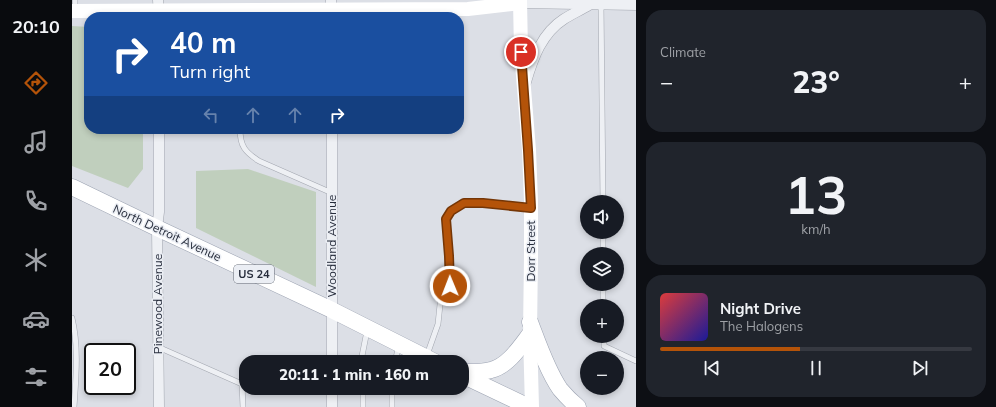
<!DOCTYPE html>
<html lang="en">
<head>
<meta charset="utf-8">
<style>
  :root { --surface:#171b24; --page:#20242c; --text:#f1f3f6; --muted:#9ea1a6; --line:#363941; --accent:#b45309 }
  body { margin:0; font-family:Mulish,sans-serif; background:var(--page); color:var(--text); height:100vh; display:flex; flex-direction:column; font-size:15px; white-space:nowrap }
  * { box-sizing:border-box; margin:0 }
  p { font-size:13px; color:var(--muted) }
  .icon { flex:none; width:22px; height:22px; fill:none; stroke:currentColor; stroke-width:2; stroke-linecap:round; stroke-linejoin:round }
  .map { position:relative; flex:1; overflow:hidden }
  .drawer { display:flex; flex-direction:column; gap:10px; padding:10px; background:#0d0f14; width:360px }
  .drawer>* { flex:none }
  .banner { position:absolute; left:12px; top:12px; width:380px; height:122px; border-radius:16px; box-shadow:0 2px 6px #0003; background:#1a4fa0; color:#fff; overflow:hidden }
  .tools { position:absolute; left:508px; top:195px; display:grid; gap:8px }
  .tools a { display:grid; place-items:center; width:44px; height:44px; border-radius:50%; background:var(--surface); box-shadow:0 2px 6px #0003; font-size:20px }
  .speed { position:absolute; left:12px; top:343px; display:flex; gap:8px; font-size:20px; font-weight:700; text-align:center }
  .speed>* { display:grid; place-content:center; width:52px; height:52px; border-radius:50%; background:var(--surface); box-shadow:0 2px 6px #0003; line-height:1 }
  .speed .limit { border:2px solid #111; border-radius:6px; background:#fff; color:#111 }
  .pin { position:absolute; display:grid; place-items:center; width:34px; height:34px; color:#fff; margin:-17px; border:2px solid #fff; border-radius:50%; box-shadow:0 1px 4px #0007 }
  .me { position:absolute; width:44px; margin:-22px; rotate:359deg; stroke-linejoin:round; filter:drop-shadow(0 0 3px #0008) }
  .turn { display:flex; align-items:center; gap:14px; height:84px; padding:0 20px; font-size:18px }
  .turn .icon { width:52px; height:52px; stroke-width:2.5 }
  .turn b { display:block; font-size:28px; line-height:34px }
  .lanes { display:flex; align-items:center; height:38px; padding:0 20px; background:#0003; justify-content:center; gap:20px; direction:ltr }
  .lanes .off { opacity:.35 }
  .big { font-size:30px; font-weight:800; line-height:1.1 }
  .drawer .card { flex:1; display:flex; flex-direction:column; justify-content:center; gap:6px; min-width:0; padding:0 14px; border-radius:16px; background:var(--page) }
  .drawer .dial { align-items:center; gap:0 }
  .dial b { font-size:52px; line-height:1 }
  .song { display:flex; align-items:center; gap:12px }
  .cover { width:48px; height:48px; border-radius:6px; background:linear-gradient(135deg,hsl(0 70% 55%),hsl(240 70% 35%)) }
  .played { height:4px; border-radius:2px; background:linear-gradient(90deg,var(--accent) 45%,var(--line) 45%) }
  .keys { display:flex; justify-content:space-around; direction:ltr }
  .heat { display:flex; justify-content:space-between; align-items:center; font-size:22px; direction:ltr }
  .trip { position:absolute; left:167px; top:355px; width:230px; height:40px; border-radius:16px; background:var(--surface); box-shadow:0 2px 6px #0003; font-weight:800; line-height:40px; text-align:center }
  main { display:flex; flex:1; min-height:0 }
  .menu { display:flex; flex-direction:column; width:72px; justify-content:space-around; align-items:center; background:#090b0e; color:var(--muted) }
  .menu .icon { width:28px; height:28px }
  .menu .current { color:var(--accent) }
  .menu b { font-size:18px; color:var(--text) }
  .map>svg:first-child { display:block }
  .green { fill:#c0cfbd }
  .lines { fill:none; stroke-linecap:round; stroke-linejoin:round }
  .lane-casing { stroke:#a2a6af; stroke-width:6 }
  .street-casing { stroke:#a2a6af; stroke-width:11 }
  .primary-casing { stroke:#9ba2b1; stroke-width:17 }
  .lane { stroke:#eef0f4; stroke-width:5 }
  .street { stroke:#eef0f4; stroke-width:10 }
  .secondary { stroke:#fff; stroke-width:14 }
  .primary { stroke:#fff; stroke-width:16 }
  .route-casing { stroke:#753606; stroke-width:10 }
  .route { stroke:#b45309; stroke-width:7 }
  .labels { text-anchor:middle; stroke-width:3; stroke-linejoin:round; paint-order:stroke }
  .shield { fill:#ebeef4; stroke:#616672; stroke-width:1 }
  .shield-label { font-size:11px; font-weight:bold; fill:#262c3b }
  .street-label { font-size:12px; fill:#262c3b; stroke:#ebeef4 }
</style>
</head>
<body>
<main>
<nav class="menu">
<b>20:10</b>
<svg class="icon current" aria-label="directions" viewBox="0 0 24 24"><path d="M12 3l9 9-9 9-9-9zM9 14v-3h6M13 9l2 2-2 2"/></svg>
<svg class="icon" aria-label="music" viewBox="0 0 24 24"><path d="M9 18V5l10-2v13"/><circle cx="6" cy="18" r="3"/><circle cx="16" cy="16" r="3"/></svg>
<svg class="icon" aria-label="phone" viewBox="0 0 24 24"><path d="M5 4h4l2 5-3 2q2 4 5 5l2-3 5 2v4C11 20 4 13 5 4z"/></svg>
<svg class="icon" aria-label="climate" viewBox="0 0 24 24"><path d="M12 3v18M4 7l16 10M4 17L20 7"/></svg>
<svg class="icon" aria-label="car" viewBox="0 0 24 24"><path d="M5 17H2v-5l4-1 3-4h7l3 4 3 1v5h-3M9 17h6M6 11h13"/><circle cx="7" cy="17" r="2"/><circle cx="17" cy="17" r="2"/></svg>
<svg class="icon" aria-label="filters" viewBox="0 0 24 24"><path d="M4 7h16M4 17h16"/><circle cx="9" cy="7" r="2"/><circle cx="15" cy="17" r="2"/></svg>
</nav>
<div class="map">
<svg width="564" height="407" viewBox="0 0 564 407">
  <rect width="100%" height="100%" fill="#dcdfe6"/>
  <!-- green -->
  <g class="green">
    <path d="M0,26L17,27V129H71V169L56,188L0,166Z"/>
    <path d="M176,169L244,192V287L124,228V171Z"/>
  </g>
  <g class="lines">
    <!-- lane casing -->
    <g class="lane-casing">
      <g id="lane">
        <path d="M3,0V10"/>
        <path d="M529,3L531,202"/>
        <path d="M168,129C168,146 173,152 187,161L260,193"/>
        <path d="M531,232V254"/>
        <path d="M531,284V306"/>
        <path d="M0,318C7,347 4,378 2,407"/>
        <path d="M532,336V346L564,361"/>
        <path d="M86,347L170,384L171,407"/>
        <path d="M355,355L366,324L369,295L378,286L377,256L374,219L379,211L391,203H411L458,207"/>
        <path d="M290,362V356L295,331"/>
        <path d="M323,362L327,345"/>
        <path d="M291,388V407"/>
        <path d="M320,407V388"/>
      </g>
    </g>
    <!-- street casing -->
    <g class="street-casing">
      <g id="street">
        <path d="M86,0L87,17"/>
        <path d="M259,0V17"/>
        <path d="M448,3L564,5"/>
        <path d="M454,82C461,58 470,33 492,19C500,14 509,10 517,5"/>
        <path d="M87,129V212L85,228L87,407"/>
        <path d="M260,129V362"/>
        <path d="M260,388V407"/>
      </g>
    </g>
    <!-- primary casing -->
    <g class="primary-casing">
      <g id="primary">
        <path d="M0,187L85,228L260,310L363,362"/>
        <path d="M458,322C466,343 475,370 488,389C493,395 500,402 506,407"/>
        <path d="M390,372C400,372 409,373 419,370C436,366 448,347 458,334"/>
        <path d="M390,375L457,407"/>
      </g>
    </g>
    <!-- lane -->
    <use href="#lane" class="lane"/>
    <!-- street -->
    <use href="#street" class="street"/>
    <!-- secondary -->
    <g class="secondary">
      <path d="M448,0L449,51L457,150L459,201V255L458,334L460,407"/>
      <path d="M0,11L396,9L448,3"/>
    </g>
    <!-- primary -->
    <use href="#primary" class="primary"/>
  </g>
  <g class="lines">
    <!-- route casing -->
    <g class="route-casing">
      <path id="route" d="M378,286L377,256L374,219L379,211L392,203H411L459,208L456,150L449,52"/>
    </g>
    <!-- route -->
    <use href="#route" class="route"/>
  </g>
  <g class="labels">
    <!-- shield labels -->
    <rect class="shield" x="162" y="265" width="40" height="18" rx="3"/>
    <g class="shield-label">
      <text x="182" y="278">US 24</text>
    </g>
    <!-- street labels -->
    <g class="street-label">
      <text transform="translate(95 233) rotate(25)" y="4">North Detroit Avenue</text>
      <text transform="translate(260 246) rotate(-90)" y="4">Woodland Avenue</text>
      <text transform="translate(459 251) rotate(-90)" y="4">Dorr Street</text>
      <text transform="translate(86 304) rotate(-90)" y="4">Pinewood Avenue</text>
    </g>
  </g>
</svg>
<div class="tools">
<a><svg class="icon" aria-label="sound" viewBox="0 0 24 24"><path d="M4 9h4l5-4v14l-5-4H4zM17 9q2 3 0 6"/></svg></a>
<a><svg class="icon" aria-label="layers" viewBox="0 0 24 24"><path d="M12 4l9 5-9 5-9-5zM3 14l9 5 9-5"/></svg></a>
<a>+</a>
<a>−</a>
</div>
<div class="speed"><div class="limit">20</div></div>
<div class="pin" style="left:449px;top:52px;background:#d93025"><svg class="icon" aria-label="arrive" viewBox="0 0 24 24"><path d="M6 21V4h12l-3 4 3 4H6"/></svg></div>
<svg class="me" style="left:378px;top:286px" viewBox="-20 -20 40 40"><circle r="17" fill="#b45309" stroke="#fff" stroke-width="3"/><path d="M0-11L8 9 0 5-8 9z" fill="#fff"/></svg>
<div class="trip">20:11 · 1 min · 160 m</div>
<div class="banner">
<div class="turn"><svg class="icon" aria-label="right" viewBox="0 0 24 24"><path d="M7 20v-9h11M14 6l5 5-5 5"/></svg><div><b>40 m</b>Turn right</div></div>
<div class="lanes"><svg class="icon off" aria-label="left" viewBox="0 0 24 24"><path d="M17 20v-9H6M10 6l-5 5 5 5"/></svg><svg class="icon off" aria-label="ahead" viewBox="0 0 24 24"><path d="M12 20V5M6 11l6-6 6 6"/></svg><svg class="icon off" aria-label="ahead" viewBox="0 0 24 24"><path d="M12 20V5M6 11l6-6 6 6"/></svg><svg class="icon" aria-label="right" viewBox="0 0 24 24"><path d="M7 20v-9h11M14 6l5 5-5 5"/></svg></div>
</div>
</div>
<section class="drawer">
<div class="card"><p>Climate</p>
<div class="heat"><a>−</a><b class="big">23°</b><a>+</a></div>
</div>
<div class="card dial"><b>13</b><p>km/h</p></div>
<div class="card">
<div class="song"><i class="cover"></i><div><b>Night Drive</b><p>The Halogens</p></div></div>
<div class="played"></div>
<div class="keys"><svg class="icon" aria-label="previous" viewBox="0 0 24 24"><path d="M18 5L8 12l10 7zM5 5v14"/></svg><svg class="icon" aria-label="pause" viewBox="0 0 24 24"><path d="M8 5v14M16 5v14"/></svg><svg class="icon" aria-label="next" viewBox="0 0 24 24"><path d="M6 5l10 7-10 7zM19 5v14"/></svg></div>
</div>
</section>
</main>
</body>
</html>
